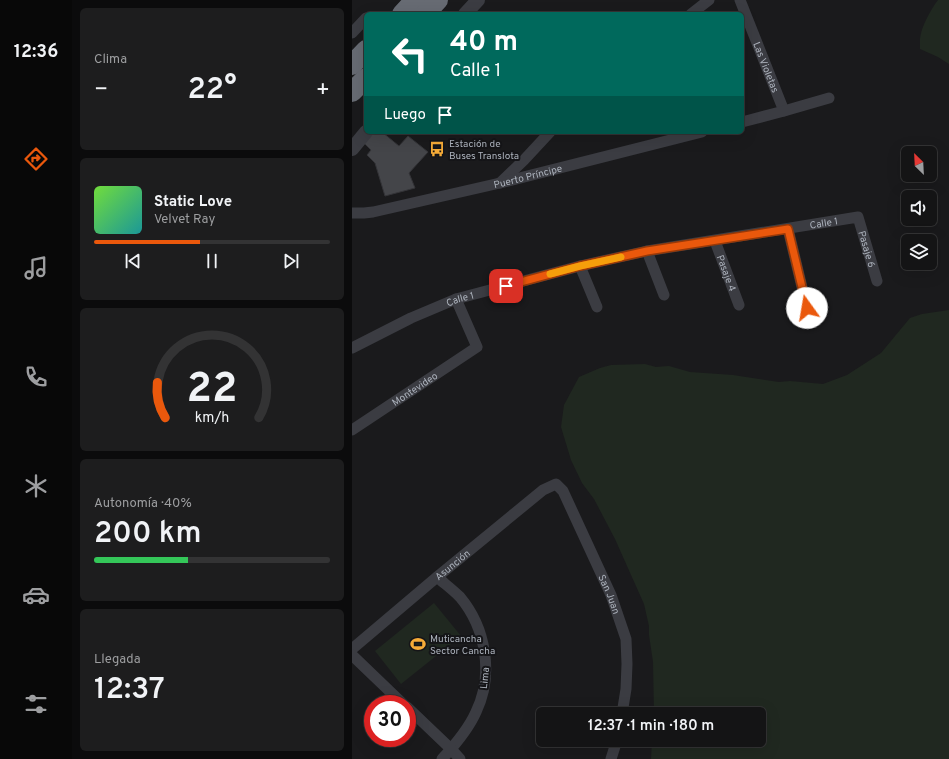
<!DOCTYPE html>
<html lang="es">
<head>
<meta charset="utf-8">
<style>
  :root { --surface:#141415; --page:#1d1d1e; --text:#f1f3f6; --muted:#9d9ea0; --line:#333334; --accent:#ea580c }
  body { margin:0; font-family:Overpass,sans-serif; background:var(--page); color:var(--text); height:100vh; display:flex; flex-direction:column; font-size:15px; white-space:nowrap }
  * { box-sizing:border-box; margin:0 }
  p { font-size:13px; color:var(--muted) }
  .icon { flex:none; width:22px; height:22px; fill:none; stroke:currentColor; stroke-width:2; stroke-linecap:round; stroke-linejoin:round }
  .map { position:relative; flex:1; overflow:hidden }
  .side { display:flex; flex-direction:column; gap:8px; padding:8px; background:#0b0b0c; width:280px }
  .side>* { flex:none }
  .guide { position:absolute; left:12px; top:12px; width:380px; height:122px; border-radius:6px; box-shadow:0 4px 16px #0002,0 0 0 1px var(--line); background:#00695c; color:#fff; overflow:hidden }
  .needle { width:26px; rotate:336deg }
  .controls { position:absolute; left:549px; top:146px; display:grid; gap:8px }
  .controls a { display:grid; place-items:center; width:36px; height:36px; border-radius:6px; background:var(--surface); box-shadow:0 4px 16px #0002,0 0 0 1px var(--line); font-size:20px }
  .speed { position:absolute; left:12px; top:695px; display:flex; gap:8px; font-size:20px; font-weight:700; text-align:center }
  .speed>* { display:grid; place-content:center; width:52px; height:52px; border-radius:50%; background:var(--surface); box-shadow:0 4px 16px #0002,0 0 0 1px var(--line); line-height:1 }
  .speed .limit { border:6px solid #d22; background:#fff; color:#111 }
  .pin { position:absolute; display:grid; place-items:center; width:34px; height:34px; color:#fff; margin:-17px; border-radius:8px; box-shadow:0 2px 6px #0006 }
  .me { position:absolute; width:44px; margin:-22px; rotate:347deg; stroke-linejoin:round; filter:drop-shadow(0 0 3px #0008) }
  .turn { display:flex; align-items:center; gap:14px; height:84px; padding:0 20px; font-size:18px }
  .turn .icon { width:52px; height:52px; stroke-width:2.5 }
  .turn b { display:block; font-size:28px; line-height:34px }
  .then { display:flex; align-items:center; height:38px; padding:0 20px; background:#0003; gap:8px; font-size:15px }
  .big { font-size:30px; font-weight:600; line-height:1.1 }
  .side .widget { flex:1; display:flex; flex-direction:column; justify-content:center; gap:6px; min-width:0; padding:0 14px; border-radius:6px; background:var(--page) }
  .side .dial { align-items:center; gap:0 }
  .dial svg { height:104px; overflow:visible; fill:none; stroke:var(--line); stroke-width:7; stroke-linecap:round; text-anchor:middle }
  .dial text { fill:var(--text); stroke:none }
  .song { display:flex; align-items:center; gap:12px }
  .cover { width:48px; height:48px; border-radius:6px; background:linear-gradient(135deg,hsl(100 70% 55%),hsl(180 70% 35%)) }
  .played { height:4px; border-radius:2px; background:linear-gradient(90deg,var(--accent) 45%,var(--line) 45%) }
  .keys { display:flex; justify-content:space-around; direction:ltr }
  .heat { display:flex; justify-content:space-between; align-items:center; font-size:22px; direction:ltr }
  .charge { height:6px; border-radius:3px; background:linear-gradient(90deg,#34c759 40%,var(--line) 0) }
  .trip { position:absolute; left:184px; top:707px; width:230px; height:40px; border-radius:6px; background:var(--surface); box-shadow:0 4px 16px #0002,0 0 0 1px var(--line); font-weight:600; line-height:40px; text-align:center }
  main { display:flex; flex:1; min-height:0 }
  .menu { display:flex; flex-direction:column; width:72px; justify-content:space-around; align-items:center; background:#080808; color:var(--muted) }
  .menu .icon { width:28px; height:28px }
  .menu .on { color:var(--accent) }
  .menu b { font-size:18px; color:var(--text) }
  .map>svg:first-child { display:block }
  .green { fill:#202820 }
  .building { fill:#444549; stroke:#343438 }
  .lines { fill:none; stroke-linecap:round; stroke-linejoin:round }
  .minor { stroke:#3b3c42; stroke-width:11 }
  .tertiary { stroke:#3b3c42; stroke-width:14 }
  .motorway { stroke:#676b73; stroke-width:20 }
  .route-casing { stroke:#983908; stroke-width:10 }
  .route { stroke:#ea580c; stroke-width:7 }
  .slow { stroke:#f59e0b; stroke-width:7 }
  .labels { text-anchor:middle; stroke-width:4; stroke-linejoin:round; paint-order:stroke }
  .street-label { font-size:10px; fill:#acb2bc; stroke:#151518 }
  .poi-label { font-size:10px; fill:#acb2bc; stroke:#151518; text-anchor:start }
</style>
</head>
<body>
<main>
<nav class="menu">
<b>12:36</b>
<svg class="icon on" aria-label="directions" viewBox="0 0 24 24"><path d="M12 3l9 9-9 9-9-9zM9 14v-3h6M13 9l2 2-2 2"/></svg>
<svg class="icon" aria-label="music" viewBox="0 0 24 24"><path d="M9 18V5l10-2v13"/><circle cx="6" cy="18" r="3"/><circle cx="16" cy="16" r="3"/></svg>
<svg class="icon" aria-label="phone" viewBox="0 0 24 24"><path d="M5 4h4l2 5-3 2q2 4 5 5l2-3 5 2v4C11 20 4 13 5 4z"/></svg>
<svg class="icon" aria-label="climate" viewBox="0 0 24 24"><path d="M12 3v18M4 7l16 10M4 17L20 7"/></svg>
<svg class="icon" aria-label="car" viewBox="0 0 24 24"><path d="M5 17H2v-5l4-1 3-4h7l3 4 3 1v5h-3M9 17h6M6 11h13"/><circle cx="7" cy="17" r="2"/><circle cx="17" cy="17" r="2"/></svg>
<svg class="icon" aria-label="filters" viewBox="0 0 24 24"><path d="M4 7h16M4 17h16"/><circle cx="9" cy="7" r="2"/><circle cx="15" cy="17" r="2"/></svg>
</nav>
<section class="side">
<div class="widget"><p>Clima</p>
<div class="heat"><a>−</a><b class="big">22°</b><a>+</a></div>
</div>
<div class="widget">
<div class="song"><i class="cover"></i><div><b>Static Love</b><p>Velvet Ray</p></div></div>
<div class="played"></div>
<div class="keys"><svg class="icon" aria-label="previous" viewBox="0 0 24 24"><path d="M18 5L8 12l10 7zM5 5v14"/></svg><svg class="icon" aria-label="pause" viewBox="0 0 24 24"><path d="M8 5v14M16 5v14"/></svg><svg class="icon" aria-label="next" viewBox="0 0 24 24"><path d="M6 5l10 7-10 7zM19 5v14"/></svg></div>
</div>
<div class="widget dial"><svg viewBox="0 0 100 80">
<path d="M14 69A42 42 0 1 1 86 69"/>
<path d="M14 69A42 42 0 0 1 8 42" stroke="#ea580c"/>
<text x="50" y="56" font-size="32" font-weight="700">22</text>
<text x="50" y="72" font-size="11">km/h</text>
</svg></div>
<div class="widget"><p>Autonomía · 40%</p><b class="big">200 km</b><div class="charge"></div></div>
<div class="widget"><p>Llegada</p><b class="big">12:37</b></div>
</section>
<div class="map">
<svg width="597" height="759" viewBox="0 0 597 759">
  <rect width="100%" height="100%" fill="#1a1a1c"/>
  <!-- green -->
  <g class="green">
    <path d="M586,0H597V64L586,57L568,49C568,46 568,42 568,39C569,27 579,9 586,0Z"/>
    <path d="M597,310V759H299L300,740H407V714H302L301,662L297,635V626L292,604L263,539L242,499L230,483L219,460L209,427L212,405L227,377L248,368L259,365L293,364L304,367L317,366L338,372L381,375L427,382L438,381L471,384L495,375L529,353L558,318L570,314Z"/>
    <path d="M82,603L109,636L49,684L23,651Z"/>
  </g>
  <!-- building -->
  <path class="building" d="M19,132H30L47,146L56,136L76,152L57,173L63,188L33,196L23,163L15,155L19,150L10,141Z"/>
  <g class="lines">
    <!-- minor -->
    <g class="minor">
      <path id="s1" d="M388,0L432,111"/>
      <path d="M339,14L357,0"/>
      <path d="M0,33L14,18"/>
      <path d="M390,122L432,111L477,98"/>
      <path d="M148,183L172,160L198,132"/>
      <path id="s2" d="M0,213H12L21,212L148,183L350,132"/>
      <path d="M436,229L455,308"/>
      <path id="s3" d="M363,241L387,305"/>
      <path d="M295,251L312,295"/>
      <path d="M228,266L245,307"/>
      <path id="s4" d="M0,348L59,318L104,299L228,266L295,251L506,217L525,281"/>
      <path id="s5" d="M0,430L125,347L104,299"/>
      <path d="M85,577C93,584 101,590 108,597C134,628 142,675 124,712C116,730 103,745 90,759"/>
      <path id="s6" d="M0,649L85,577L191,490L204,484L211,491L259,595L274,639L275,664L274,689L270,714"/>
      <path d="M0,655L51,704"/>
      <path d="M55,707L99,749L108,759"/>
      <path d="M259,759L265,740"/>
    </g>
    <!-- tertiary -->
    <g class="tertiary">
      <path d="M113,14L126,0"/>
      <path d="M0,149L14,132"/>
    </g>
    <!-- motorway -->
    <g class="motorway">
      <path d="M50,14L63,0"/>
      <path d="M73,14L86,0"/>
      <path d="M0,65L14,50"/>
      <path d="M0,92L14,78"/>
    </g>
  </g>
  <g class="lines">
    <!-- route casing -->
    <g class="route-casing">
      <path id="route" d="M154,286L228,266L295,251L436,229L455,308"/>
    </g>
    <!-- route -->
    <use href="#route" class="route"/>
    <!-- slow -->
    <path class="slow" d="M198,274L228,266L269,257"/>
  </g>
  <!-- icons -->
  <defs>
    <g id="bus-bare" transform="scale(1.2)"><path d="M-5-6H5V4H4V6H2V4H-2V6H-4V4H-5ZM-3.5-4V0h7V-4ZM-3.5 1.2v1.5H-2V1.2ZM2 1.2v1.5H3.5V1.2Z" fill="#f7ac38" stroke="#151518" stroke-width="2.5" paint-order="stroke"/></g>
    <g id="stadium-bare" transform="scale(1.2)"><path d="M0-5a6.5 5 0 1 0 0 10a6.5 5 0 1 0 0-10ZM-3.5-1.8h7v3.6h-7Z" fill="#f7ac38" stroke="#151518" stroke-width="2.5" paint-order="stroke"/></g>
  </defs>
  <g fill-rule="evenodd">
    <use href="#bus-bare" x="85" y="149"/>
    <use href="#stadium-bare" x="66" y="644"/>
  </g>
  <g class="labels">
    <!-- street labels -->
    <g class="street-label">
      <text dy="4" stroke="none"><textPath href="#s1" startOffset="72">Las Violetas</textPath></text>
      <text dy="4" stroke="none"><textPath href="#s2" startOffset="180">Puerto Príncipe</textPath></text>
      <text dy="4" stroke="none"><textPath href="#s4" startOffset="491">Calle 1</textPath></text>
      <text dy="4" stroke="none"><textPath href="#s4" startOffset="559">Pasaje 6</textPath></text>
      <text dy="4" stroke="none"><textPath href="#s3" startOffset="34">Pasaje 4</textPath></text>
      <text dy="4" stroke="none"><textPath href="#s4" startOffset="119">Calle 1</textPath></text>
      <text dy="4" stroke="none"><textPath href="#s5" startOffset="75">Montevideo</textPath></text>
      <text dy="4" stroke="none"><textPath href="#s6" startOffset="131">Asunción</textPath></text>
      <text dy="4" stroke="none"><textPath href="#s6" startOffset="386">San Juan</textPath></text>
      <text transform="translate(132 678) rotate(-84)" y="4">Lima</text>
    </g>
    <!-- poi labels -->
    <g class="poi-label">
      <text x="97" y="147">Estación de<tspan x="97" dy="12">Buses Translota</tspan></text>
      <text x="78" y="642">Muticancha<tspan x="78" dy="12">Sector Cancha</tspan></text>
    </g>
  </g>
</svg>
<div class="controls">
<a><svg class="needle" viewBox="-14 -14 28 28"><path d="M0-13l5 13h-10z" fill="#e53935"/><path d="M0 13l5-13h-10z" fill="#9d9ea0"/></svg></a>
<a><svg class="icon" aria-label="sound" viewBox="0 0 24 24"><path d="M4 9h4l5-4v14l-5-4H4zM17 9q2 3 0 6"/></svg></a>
<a><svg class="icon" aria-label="layers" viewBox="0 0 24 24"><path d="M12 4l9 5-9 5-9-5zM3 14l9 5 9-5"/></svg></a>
</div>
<div class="speed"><div class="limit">30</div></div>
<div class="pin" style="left:154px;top:286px;background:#d93025"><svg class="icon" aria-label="arrive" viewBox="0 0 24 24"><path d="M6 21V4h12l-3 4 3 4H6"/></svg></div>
<svg class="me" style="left:455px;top:308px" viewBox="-20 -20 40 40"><circle r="19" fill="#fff"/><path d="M0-13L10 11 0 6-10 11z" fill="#ea580c"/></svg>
<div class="trip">12:37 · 1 min · 180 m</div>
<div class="guide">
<div class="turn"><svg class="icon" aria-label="left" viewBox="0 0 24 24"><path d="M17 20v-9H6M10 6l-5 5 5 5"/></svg><div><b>40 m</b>Calle 1</div></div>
<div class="then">Luego<svg class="icon" aria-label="arrive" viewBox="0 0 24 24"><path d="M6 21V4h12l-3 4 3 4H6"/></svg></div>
</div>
</div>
</main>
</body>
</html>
